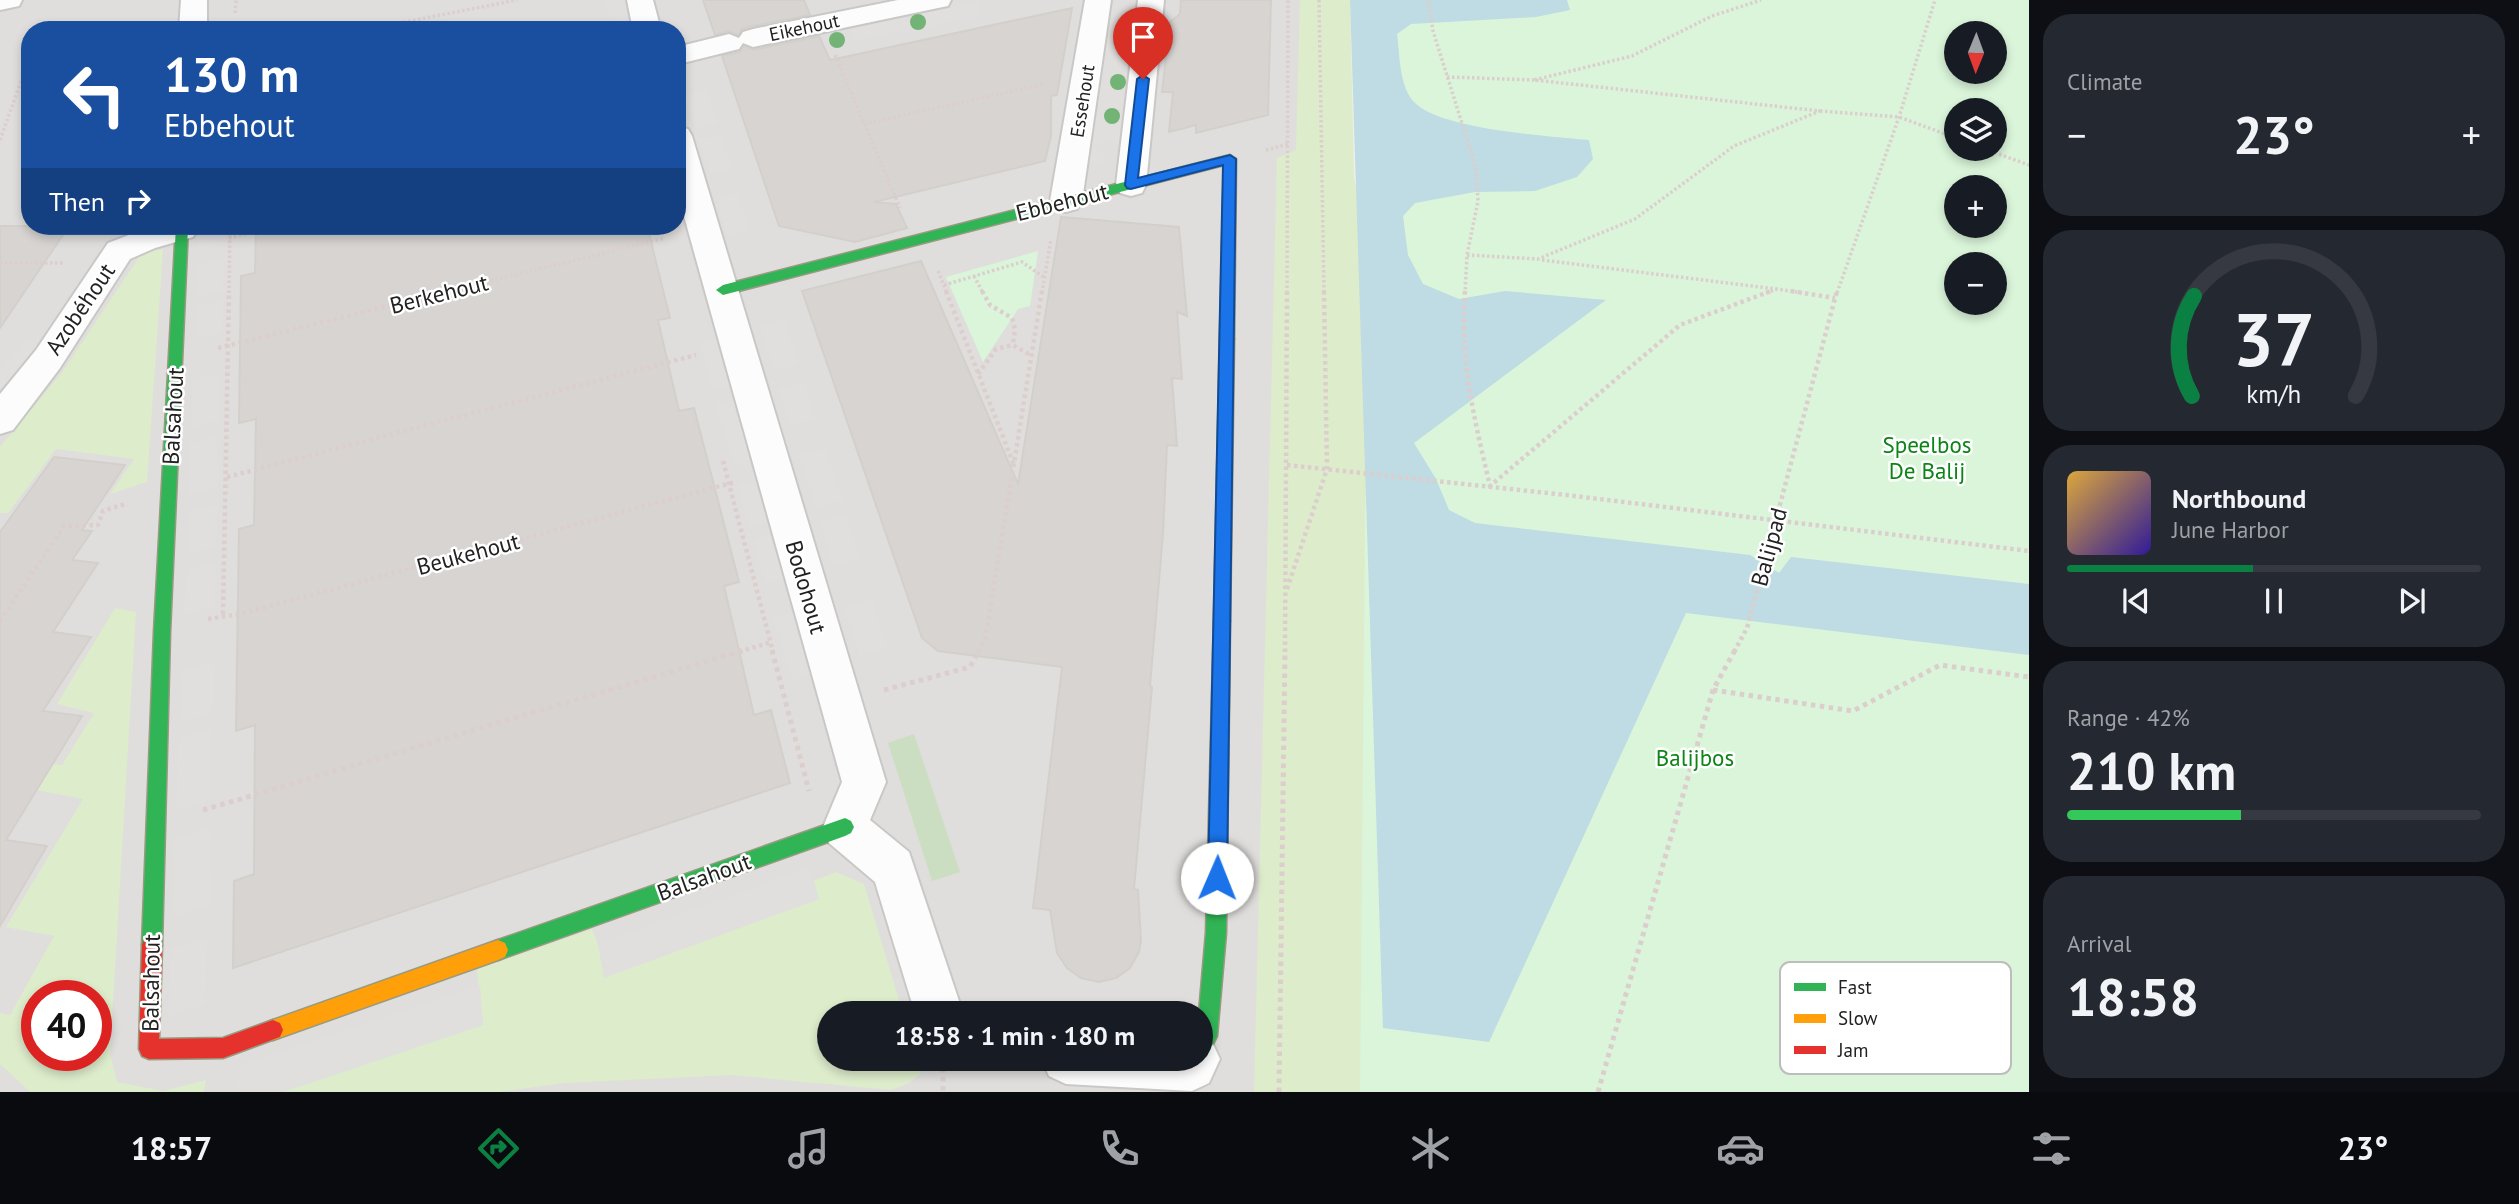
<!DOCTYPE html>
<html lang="en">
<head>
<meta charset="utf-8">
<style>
  :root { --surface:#171b24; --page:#242831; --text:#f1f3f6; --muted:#9ea1a6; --line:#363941; --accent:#0b8043 }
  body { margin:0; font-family:"PT Sans",sans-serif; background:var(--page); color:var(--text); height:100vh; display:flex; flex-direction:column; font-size:26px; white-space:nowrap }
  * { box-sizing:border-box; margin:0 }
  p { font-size:23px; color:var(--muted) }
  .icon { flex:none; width:38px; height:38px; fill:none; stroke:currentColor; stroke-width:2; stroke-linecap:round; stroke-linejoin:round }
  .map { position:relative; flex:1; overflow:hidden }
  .side { display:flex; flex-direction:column; gap:14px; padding:14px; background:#0d0f14; width:490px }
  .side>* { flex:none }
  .top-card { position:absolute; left:21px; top:21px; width:665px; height:214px; border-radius:28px; box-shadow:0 4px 10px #0003; background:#1a4fa0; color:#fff; overflow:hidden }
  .needle { width:46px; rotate:181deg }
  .controls { position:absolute; left:1944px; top:21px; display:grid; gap:14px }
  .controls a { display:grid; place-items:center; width:63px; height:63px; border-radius:50%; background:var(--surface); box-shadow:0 4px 10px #0003; font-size:35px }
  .speed { position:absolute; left:21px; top:980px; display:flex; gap:14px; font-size:35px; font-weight:700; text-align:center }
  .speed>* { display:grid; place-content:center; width:91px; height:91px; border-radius:50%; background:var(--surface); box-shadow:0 4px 10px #0003; line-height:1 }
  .speed .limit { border:10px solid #d22; background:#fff; color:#111 }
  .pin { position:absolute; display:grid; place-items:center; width:60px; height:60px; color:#fff; margin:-72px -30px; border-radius:50% 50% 50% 0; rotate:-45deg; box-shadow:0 0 7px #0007 }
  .pin .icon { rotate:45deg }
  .me { position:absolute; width:77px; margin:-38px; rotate:1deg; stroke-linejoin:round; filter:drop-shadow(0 0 5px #0008) }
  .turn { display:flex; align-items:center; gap:24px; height:147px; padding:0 28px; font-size:32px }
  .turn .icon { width:91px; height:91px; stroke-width:2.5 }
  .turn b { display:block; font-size:49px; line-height:60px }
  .then { display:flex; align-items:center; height:66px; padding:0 28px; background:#0003; gap:14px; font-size:26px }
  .big { font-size:52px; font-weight:700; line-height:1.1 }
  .side .widget { flex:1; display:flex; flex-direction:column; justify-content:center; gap:10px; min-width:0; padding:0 24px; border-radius:28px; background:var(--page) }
  .side .dial { align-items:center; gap:0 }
  .dial svg { height:182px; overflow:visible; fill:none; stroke:var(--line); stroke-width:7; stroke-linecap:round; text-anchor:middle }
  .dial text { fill:var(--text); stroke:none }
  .song { display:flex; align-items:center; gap:21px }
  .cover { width:84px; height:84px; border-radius:10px; background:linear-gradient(135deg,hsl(40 70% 55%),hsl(250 70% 35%)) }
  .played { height:7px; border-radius:4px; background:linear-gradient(90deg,var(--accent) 45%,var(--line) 45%) }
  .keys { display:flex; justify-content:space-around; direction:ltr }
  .heat { display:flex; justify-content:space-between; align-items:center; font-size:38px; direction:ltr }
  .charge { height:10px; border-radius:5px; background:linear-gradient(90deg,#34c759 42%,var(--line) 0) }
  .trip { position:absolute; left:817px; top:1001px; width:396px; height:70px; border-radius:35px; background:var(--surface); box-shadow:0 4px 10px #0003; font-weight:700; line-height:70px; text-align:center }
  .dock { display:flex; height:112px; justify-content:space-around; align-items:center; background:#090b0e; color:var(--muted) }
  .dock .icon { width:49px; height:49px }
  .dock .selected { color:var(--accent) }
  .dock b { font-size:32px; color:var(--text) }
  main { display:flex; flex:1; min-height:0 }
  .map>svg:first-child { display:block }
  .residential { fill:#dfdedc; fill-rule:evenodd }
  .grass { fill:#ddeccb; fill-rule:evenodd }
  .forest { fill:#cbdec1 }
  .park { fill:#daf5da; fill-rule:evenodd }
  .parking { fill:#e0dfde }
  .water { fill:#bfdbe3 }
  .building { fill:#d7d4d2; stroke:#d3d0cc; stroke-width:2 }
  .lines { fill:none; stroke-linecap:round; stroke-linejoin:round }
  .street-casing { stroke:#c9c8c7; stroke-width:4 }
  .fast-casing { stroke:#999a82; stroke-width:3 }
  .slow-casing { stroke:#999a82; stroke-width:3 }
  .jam-casing { stroke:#999a82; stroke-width:3 }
  .path-far2 { stroke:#dccecd; stroke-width:3.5; stroke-dasharray:2.5 2.5; stroke-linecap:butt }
  .path-far1 { stroke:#dccecd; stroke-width:4.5; stroke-dasharray:3.5 3.5; stroke-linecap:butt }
  .path { stroke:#dccecd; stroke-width:5; stroke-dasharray:4.5 4.5; stroke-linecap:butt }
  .street { fill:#fdfcfc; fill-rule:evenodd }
  .fast { fill:#30b455; fill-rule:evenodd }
  .slow { fill:#ff9f0a; fill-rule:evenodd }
  .jam { fill:#e5322d; fill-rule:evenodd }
  .tree { fill:#73b476 }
  .route { fill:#1a73e8; stroke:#114b97; stroke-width:2 }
  .labels { text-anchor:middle; stroke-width:5; stroke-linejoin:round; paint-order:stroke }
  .far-street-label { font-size:19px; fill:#222; stroke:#fff }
  .street-label { font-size:23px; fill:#222; stroke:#fff }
  .park-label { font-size:23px; fill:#0c8416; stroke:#fff }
  .key { fill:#fff; stroke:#bdbdbd; stroke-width:2 }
  .key-label { font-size:19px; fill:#222 }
</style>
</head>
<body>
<main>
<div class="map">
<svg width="2029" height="1092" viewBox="0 0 2029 1092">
  <rect width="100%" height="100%" fill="#f0eeeb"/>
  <!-- residential -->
  <path class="residential" d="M0,0H1319L1285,1092H0ZM30,30H677V226H30ZM37,996H96V1055H37ZM830,1013H1200V1059H830Z"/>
  <!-- grass -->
  <g class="grass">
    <path d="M1300,0H1350L1354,178L1536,1092H1254L1277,158L1296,150Z"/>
    <path d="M163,249L147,482L110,494L134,459L56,449L8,513H0V447L63,371L141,254Z"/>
    <path d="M115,608L136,612L110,1054L117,1082L163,1091L206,1080L204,1092H30L0,1064V1013L10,1015L54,936L6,927L83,799L0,783V778L12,758L62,765L94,713L57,704ZM37,996H96V1055H37Z"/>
    <path d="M836,872L864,884L903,1013H830V1059H916L921,1073L909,1083L891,1090L731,1075L565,1083L498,1092H283L483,1025L477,969L592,929L598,944L605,977L818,898L813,881Z"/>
  </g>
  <!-- forest -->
  <path class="forest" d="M914,734L960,872L932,881L888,743Z"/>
  <!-- park -->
  <g class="park">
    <path d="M1369,0H2029V1092H1360L1365,514L1377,152ZM1956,33H1995V72H1956ZM1956,110H1995V149H1956ZM1956,187H1995V226H1956ZM1956,264H1995V303H1956Z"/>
    <path d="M1038,251L1030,306L1018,309L983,362L946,277Z"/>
  </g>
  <!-- parking -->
  <g class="parking">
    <path d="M605,0H627L635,28L613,30Z"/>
    <path d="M1107,0H1138L1146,6L1128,155L1109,138L1095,147L1109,160L1100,166L1083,164Z"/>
    <path d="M977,3L983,15L928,26L922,14Z"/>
    <path d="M905,17L911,29L854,41L849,29Z"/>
    <path d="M707,91L718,123L696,128L686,95Z"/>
    <path d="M720,135L732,169L710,174L699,140Z"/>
    <path d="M738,192L749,230L727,235L716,197Z"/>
    <path d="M199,226H224L223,244L198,249Z"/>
    <path d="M224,258L223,290L198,296L199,264Z"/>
    <path d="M223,300L222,333L196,339L197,306Z"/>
    <path d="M784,320L799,364L774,371L760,326Z"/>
    <path d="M725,338L738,383L713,390L700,344Z"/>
    <path d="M25,339L48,341L11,390L0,388V371Z"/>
    <path d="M219,373L220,420L192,427V380Z"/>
    <path d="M804,382L815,419L790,426L779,389Z"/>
    <path d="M741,398L760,460L734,467L716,405Z"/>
    <path d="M217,436L218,487L188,495L189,444Z"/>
    <path d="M825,448L843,500L816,508L799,456Z"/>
    <path d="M764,478L775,520L748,527L738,486Z"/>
    <path d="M218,504L216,547L187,554L189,512Z"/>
    <path d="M846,515L860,558L833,566L820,522Z"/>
    <path d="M780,532L792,576L764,584L753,540Z"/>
    <path d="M216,561L215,606L184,615L187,569Z"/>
    <path d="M873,600L887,647L859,656L845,608Z"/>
    <path d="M802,609L821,670L792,680L773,618Z"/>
    <path d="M215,662L213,713L181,722L183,671Z"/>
    <path d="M210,730V800L176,811L178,739Z"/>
    <path d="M210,827L209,904L173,916L175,839Z"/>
    <path d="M810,867L819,899L604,978L598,944Z"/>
    <path d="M207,938L205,1004L168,1016L171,949Z"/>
    <path d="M480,986L483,1025L283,1092H239L240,1065Z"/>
  </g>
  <!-- water -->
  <path class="water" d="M1350,0H1567L1570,10L1536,17L1411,24L1397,34C1400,56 1399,84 1413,101C1438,130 1551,136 1589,140L1593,159L1577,177L1535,191L1475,192L1415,203L1403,216L1408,255L1423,284L1459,299L1505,291L1606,300L1414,443L1436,479L1449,510L1475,523L1750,555L1779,573L1791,557L2029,584V655L1686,613L1489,1042L1383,1028Z"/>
  <!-- building -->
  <g class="building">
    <path d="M703,0H804L810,15L752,26L742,29L738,35L728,31L715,35Z"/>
    <path d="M1181,0H1271L1268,115L1196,133V125L1169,132L1173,92H1162L1170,22L1180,14Z"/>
    <path d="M1072,8L1057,95L1051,96V136L1045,161L874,202L896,204L907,228L855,242L779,226L722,56L740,52L744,46L754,50L819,36L830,60Z"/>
    <path d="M1061,217L1179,227L1187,316L1177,312L1182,379L1172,378L1177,446L1167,445L1163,534L1150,686L1152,687L1134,889L1138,890L1141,941L1139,952L1130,968L1116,978L1099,982L1081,978L1067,968L1057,953L1050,910L1033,908L1062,667L938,651L922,638L802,291L921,261L1018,484Z"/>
    <path d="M0,226H69L0,328Z"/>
    <path d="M256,226H647L670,318L658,320L679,411L694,408L739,582L724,586L754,715L771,710L790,783L233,968L234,881L254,874L255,725L236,731L239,529L254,525L256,419L239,423L241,276L255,273Z"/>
    <path d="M54,457L125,465L82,530L92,531L72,560L98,563L53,632L91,637L43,711L82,716L6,840L47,846L0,926V532Z"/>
  </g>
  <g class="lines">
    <!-- street casing -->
    <g class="street-casing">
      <g id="street">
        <path d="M0,0H22L19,6L0,10Z"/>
        <path d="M181,0H207V30H179Z"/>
        <path d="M627,0H653L661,30H633Z"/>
        <path d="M898,0H951L948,6L938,8L753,47L743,43L739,49L683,63L677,61V47L729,34L739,38L743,32L753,29Z"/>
        <path d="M1085,0H1111L1082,201L1077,209L1066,212L1055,209L1050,201Z"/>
        <path d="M1138,0H1164L1146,185L1142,193L1131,196L1120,193L1116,185Z"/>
        <path d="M677,126L688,129L692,136L886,782L870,820L909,852L963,1013H915L875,882L829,843L823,827L842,782L677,191Z"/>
        <path d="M152,226H196L198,229L193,237L155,248L130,259L60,368L13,430L0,434V394L36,350L108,243Z"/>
        <path d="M1200,1037L1212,1042L1220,1059L1209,1083L1192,1091L1066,1084L1049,1076L1041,1059H1200Z"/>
      </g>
    </g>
    <!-- fast casing -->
    <g class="fast-casing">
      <g id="fast">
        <path d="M1230,155L1236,159L1234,339L1227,344L1220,339L1224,165L723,295L716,290L723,285Z"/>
        <path d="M176,226H188L170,632L162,945L159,952L152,955L145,952L142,945L154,632Z"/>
        <path d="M1222,614L1228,616L1230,621L1226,933L1217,1036L1207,1056L1200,1059L1199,1013L1206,933L1214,621L1216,616Z"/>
        <path d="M845,818L851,821L854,827L851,833L845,836L498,960L491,957L488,950L491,943L498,940Z"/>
      </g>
    </g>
    <!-- slow casing -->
    <g class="slow-casing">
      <g id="slow">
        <path d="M1227,334L1234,339L1230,621L1228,626L1222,628L1216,626L1214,621L1220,339Z"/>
        <path d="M498,940L505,943L508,950L505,957L498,960L273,1040L266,1037L263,1030L266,1023L273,1020Z"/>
      </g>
    </g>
    <!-- jam casing -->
    <g class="jam-casing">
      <path id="jam" d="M152,935L159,938L162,945L159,1039L223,1038L273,1020L280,1023L283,1030L280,1037L223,1058L149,1059L142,1056L139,1049L142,945L145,938Z"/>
    </g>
    <!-- path-far2 -->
    <g class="path-far2">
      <path d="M1319,0L1324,293"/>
      <path d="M1428,0L1433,31L1476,168L1478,201L1467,255L1465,293"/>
      <path d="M235,13L236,0"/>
      <path d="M36,30L39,20"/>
      <path d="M364,30L517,0"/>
      <path d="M835,55L900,208"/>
      <path d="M1447,77L1534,80"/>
      <path d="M1820,111L1899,117L1956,138"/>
      <path d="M864,124L1044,84"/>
      <path d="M0,140L30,56"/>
      <path d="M1985,149L2029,165"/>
      <path d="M1266,150L1289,144"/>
      <path d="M229,238L283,226"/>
      <path d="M1467,255L1538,259L1635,219L1734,146L1820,111L1534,80L1632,56L1712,16L1761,0"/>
      <path d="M1542,260L1776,289"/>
      <path d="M0,263H64"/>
      <path d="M938,271L947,293"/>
      <path d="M974,276L983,293"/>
      <path d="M944,285L1022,262L1045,278"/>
      <path d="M229,293L230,226"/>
      <path d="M442,293L665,238"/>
      <path d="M1042,293L1051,239"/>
      <path d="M1287,293L1288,0"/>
      <path d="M1766,293L1777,289L1802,293"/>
      <path d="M1837,293L1899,117L1935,0"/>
    </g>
    <!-- path-far1 -->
    <g class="path-far1">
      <path d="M946,291L1014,465"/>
      <path d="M982,291L990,305L1012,318L1015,329L1013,345L1032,356"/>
      <path d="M1465,291C1460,362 1474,418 1490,486L1680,325L1771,291"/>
      <path d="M1791,291L1835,298"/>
      <path d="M218,348L449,291"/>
      <path d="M978,374L996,349L1013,345"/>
      <path d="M723,461L773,652"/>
      <path d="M1287,465L1566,495L2029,551"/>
      <path d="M227,477L696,355"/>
      <path d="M1287,589L1327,469L1324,291"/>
      <path d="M223,614L229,291"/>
      <path d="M208,619L240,614L735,482"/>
      <path d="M0,621L64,526L98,525L103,511L125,504"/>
      <path d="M739,652L772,642"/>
      <path d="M978,652L985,640L1042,291"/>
      <path d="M1285,652L1287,291"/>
      <path d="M1734,652L1747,628L1837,291"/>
    </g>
    <!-- path -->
    <g class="path">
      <path d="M772,650L809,791"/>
      <path d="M884,690L970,667L979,650"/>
      <path d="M1713,690L1853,711L1940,665L2029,677"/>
      <path d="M203,810L745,650"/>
      <path d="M943,1059V1092"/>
      <path d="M1279,1092L1285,650"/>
      <path d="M1598,1092L1713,690L1735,650"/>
    </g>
    <!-- street -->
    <use href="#street" class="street"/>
    <!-- fast -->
    <use href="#fast" class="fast"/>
    <!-- slow -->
    <use href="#slow" class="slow"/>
    <!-- jam -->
    <use href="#jam" class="jam"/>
  </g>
  <!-- trees -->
  <g class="tree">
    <circle cx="918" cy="22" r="8"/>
    <circle cx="1125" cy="32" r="8"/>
    <circle cx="837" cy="40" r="8"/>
    <circle cx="1118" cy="82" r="8"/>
    <circle cx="1112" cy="116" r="8"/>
  </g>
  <!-- route -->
  <path class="route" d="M1143,75L1149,79L1138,178L1230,155L1236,159L1227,878L1224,885L1217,887L1210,885L1208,878L1223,165L1131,189L1127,188L1125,185L1137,79Z"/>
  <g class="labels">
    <!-- far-street labels -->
    <g class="far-street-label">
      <text transform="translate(804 27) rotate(-12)" y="7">Eikehout</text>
      <text transform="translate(1082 101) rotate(-81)" y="7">Essehout</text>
    </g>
    <!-- street labels -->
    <g class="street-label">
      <text transform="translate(1062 202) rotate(-14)" y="8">Ebbehout</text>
      <text transform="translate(439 294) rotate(-14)" y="8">Berkehout</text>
      <text transform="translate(80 309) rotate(-56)" y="8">Azobéhout</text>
      <text transform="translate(173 416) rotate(-87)" y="8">Balsahout</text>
      <text transform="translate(1769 547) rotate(-75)" y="8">Balijpad</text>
      <text transform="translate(468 554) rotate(-15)" y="8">Beukehout</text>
      <text transform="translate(806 587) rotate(74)" y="8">Bodohout</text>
      <text transform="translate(704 877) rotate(-20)" y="8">Balsahout</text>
      <text transform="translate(151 983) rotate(-89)" y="8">Balsahout</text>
    </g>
    <!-- park labels -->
    <g class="park-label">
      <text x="1927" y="453">Speelbos<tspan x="1927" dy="26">De Balij</tspan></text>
      <text x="1695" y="766">Balijbos</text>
    </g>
  </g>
  <!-- legend -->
  <rect x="1780" y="962" width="231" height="112" rx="10" class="key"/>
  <rect x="1794" y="983" width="32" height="8" fill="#30b455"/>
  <rect x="1794" y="1014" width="32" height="9" fill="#ff9f0a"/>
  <rect x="1794" y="1046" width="32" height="8" fill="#e5322d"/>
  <g class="key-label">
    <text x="1838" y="994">Fast</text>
    <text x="1838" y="1025">Slow</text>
    <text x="1838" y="1057">Jam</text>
  </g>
</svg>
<div class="controls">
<a><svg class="needle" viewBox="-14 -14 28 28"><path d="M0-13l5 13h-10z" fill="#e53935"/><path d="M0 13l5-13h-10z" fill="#9ea1a6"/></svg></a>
<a><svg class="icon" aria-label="layers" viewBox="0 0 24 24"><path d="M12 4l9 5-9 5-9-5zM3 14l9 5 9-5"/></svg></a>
<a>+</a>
<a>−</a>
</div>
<div class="speed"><div class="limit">40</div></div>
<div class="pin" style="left:1143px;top:79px;background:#d93025"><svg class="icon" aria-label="arrive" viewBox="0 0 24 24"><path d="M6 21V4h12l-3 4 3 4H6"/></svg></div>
<svg class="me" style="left:1217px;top:878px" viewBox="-20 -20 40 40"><circle r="19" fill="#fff"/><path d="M0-13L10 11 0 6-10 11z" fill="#1a73e8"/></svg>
<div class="trip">18:58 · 1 min · 180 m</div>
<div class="top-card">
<div class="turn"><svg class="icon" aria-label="left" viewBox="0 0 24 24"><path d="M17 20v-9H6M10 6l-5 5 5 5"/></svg><div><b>130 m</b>Ebbehout</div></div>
<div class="then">Then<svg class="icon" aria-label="right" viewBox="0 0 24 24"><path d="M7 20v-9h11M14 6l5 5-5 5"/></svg></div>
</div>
</div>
<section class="side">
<div class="widget"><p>Climate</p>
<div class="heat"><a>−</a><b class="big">23°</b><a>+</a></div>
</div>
<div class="widget dial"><svg viewBox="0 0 100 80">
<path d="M14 69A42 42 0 1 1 86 69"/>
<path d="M14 69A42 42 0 0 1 15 25" stroke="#0b8043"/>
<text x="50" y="56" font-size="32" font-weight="700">37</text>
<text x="50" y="72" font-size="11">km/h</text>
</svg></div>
<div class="widget">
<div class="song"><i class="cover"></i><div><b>Northbound</b><p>June Harbor</p></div></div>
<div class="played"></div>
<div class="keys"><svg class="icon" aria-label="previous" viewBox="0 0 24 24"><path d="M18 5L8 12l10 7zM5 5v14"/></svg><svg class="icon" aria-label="pause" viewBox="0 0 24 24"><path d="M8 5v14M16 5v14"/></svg><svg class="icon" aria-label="next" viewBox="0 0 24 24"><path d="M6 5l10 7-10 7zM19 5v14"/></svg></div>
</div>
<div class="widget"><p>Range · 42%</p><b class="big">210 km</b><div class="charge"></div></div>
<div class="widget"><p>Arrival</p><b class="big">18:58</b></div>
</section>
</main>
<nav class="dock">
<b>18:57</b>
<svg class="icon selected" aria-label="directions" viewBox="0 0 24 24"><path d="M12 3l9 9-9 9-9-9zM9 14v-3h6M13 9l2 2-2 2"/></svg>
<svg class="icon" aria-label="music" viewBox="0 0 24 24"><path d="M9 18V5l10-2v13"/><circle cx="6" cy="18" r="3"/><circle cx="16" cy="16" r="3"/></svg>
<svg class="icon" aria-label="phone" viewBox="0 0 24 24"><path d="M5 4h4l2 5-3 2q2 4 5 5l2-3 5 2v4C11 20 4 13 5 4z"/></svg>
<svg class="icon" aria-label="climate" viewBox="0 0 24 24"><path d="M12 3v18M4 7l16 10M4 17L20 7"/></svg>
<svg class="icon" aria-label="car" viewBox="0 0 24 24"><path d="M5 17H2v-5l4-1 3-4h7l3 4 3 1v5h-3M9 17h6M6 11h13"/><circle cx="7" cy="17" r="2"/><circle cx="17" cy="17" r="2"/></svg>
<svg class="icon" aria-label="filters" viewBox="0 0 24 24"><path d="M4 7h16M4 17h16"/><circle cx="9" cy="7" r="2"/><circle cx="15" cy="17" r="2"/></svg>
<b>23°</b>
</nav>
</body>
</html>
